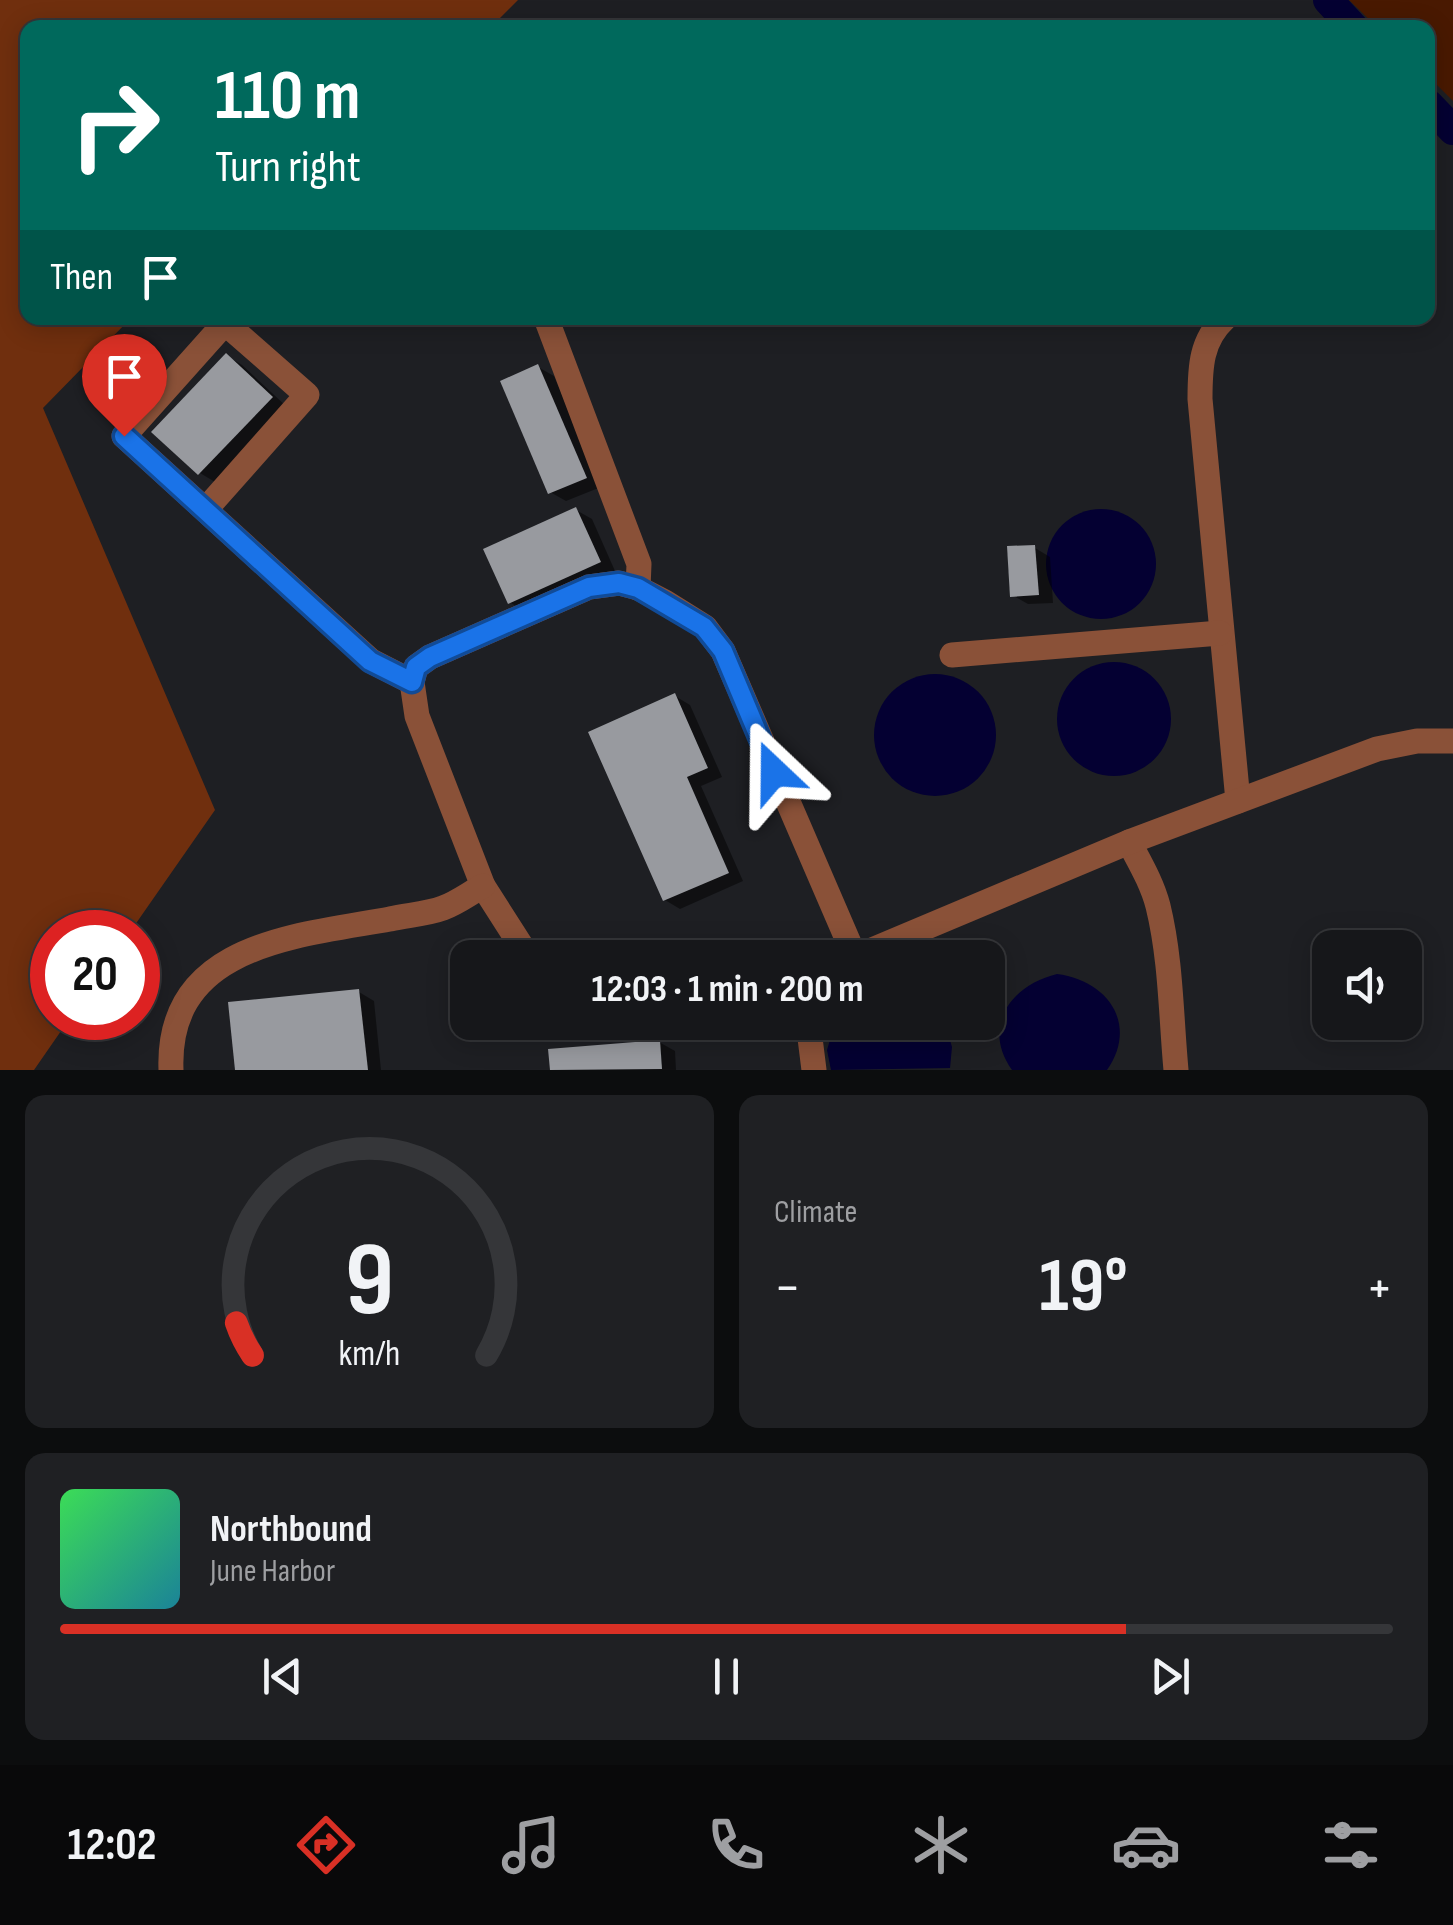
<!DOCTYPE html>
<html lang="en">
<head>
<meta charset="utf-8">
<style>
  :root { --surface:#16171a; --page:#1f2023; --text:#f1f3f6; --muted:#9e9fa2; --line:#353639; --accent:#d93025 }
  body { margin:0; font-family:"Sofia Sans Condensed",sans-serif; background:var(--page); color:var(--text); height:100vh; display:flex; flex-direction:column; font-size:38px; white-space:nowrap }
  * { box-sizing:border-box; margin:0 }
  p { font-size:32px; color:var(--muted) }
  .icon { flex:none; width:55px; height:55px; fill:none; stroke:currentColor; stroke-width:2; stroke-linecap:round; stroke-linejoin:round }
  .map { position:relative; height:1070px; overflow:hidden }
  .drawer { display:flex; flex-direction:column; gap:25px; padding:25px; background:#0c0d0e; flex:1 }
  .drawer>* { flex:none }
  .banner { position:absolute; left:20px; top:20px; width:1415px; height:305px; border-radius:20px; box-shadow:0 5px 25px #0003,0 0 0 2px var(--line); background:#00695c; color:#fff; overflow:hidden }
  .controls { position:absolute; left:1312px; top:930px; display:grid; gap:20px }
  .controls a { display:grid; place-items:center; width:110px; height:110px; border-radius:20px; background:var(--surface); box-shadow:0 5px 25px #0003,0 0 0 2px var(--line); font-size:50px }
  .speed { position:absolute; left:30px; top:910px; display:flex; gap:20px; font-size:50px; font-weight:700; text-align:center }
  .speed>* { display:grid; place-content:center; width:130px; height:130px; border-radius:50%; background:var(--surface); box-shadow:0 5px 25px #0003,0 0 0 2px var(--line); line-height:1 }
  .speed .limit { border:15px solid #d22; background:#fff; color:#111 }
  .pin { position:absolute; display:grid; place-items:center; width:85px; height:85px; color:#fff; margin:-102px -42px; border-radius:50% 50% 50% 0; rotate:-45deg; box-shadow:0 0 10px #0007 }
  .pin .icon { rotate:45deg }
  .me { position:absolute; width:110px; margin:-55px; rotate:337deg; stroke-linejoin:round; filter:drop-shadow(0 0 8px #0008) }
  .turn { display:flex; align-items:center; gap:35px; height:210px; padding:0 30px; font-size:45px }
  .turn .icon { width:130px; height:130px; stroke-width:2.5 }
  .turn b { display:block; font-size:70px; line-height:85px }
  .then { display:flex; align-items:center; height:95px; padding:0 30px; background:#0003; gap:20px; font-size:38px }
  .big { font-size:75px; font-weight:700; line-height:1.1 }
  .drawer .tile { flex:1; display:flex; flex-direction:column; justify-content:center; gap:15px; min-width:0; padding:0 35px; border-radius:20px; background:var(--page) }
  .drawer .dial { align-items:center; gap:0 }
  .dial svg { height:260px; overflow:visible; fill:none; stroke:var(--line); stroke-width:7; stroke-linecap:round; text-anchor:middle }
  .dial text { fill:var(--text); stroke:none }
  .song { display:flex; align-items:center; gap:30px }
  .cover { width:120px; height:120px; border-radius:15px; background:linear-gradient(135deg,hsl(130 70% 55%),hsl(190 70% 35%)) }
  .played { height:10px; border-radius:5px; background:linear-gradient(90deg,var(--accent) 80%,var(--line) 80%) }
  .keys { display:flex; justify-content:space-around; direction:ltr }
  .heat { display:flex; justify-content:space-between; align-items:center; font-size:55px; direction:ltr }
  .drawer .tiles { flex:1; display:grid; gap:25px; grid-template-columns:1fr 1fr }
  .tile:last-child { grid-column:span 2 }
  .trip { position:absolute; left:450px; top:940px; width:555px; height:100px; border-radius:20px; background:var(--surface); box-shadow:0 5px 25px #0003,0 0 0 2px var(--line); font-weight:700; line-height:100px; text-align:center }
  .tabs { display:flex; height:160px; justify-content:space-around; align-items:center; background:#09090a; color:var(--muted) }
  .tabs .icon { width:70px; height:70px }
  .tabs .selected { color:var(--accent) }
  .tabs b { font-size:45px; color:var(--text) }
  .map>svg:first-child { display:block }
  .green { fill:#491901 }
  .forest { fill:#702f0e }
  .water { fill:#040032 }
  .shadow { fill:#0007 }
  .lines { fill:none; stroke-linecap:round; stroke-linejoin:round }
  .canal { stroke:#040032; stroke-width:30 }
  .building { fill:#989a9f }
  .minor { stroke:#8a5138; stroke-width:25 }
  .route-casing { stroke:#114b97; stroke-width:25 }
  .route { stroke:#1a73e8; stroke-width:18 }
</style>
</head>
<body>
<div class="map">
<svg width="1453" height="1070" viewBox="0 0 1453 1070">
  <rect width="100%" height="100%" fill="#1e1f23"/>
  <!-- green -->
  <path class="green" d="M1349,0H1453V101L1428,76V28L1377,27Z"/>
  <!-- forest -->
  <path class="forest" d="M0,0H518L491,27L28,28V318H131L43,408L215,810L130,932H52V1018H70L34,1070H0Z"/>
  <!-- water -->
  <g class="water">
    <circle cx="1101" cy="564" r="55"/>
    <circle cx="1114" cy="719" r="57"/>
    <circle cx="935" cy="735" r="61"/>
    <path d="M1057,974C1107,980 1139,1024 1107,1070H1012C981,1026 1011,985 1057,974Z"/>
    <path d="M835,1023H945L952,1047L950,1068L831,1070L827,1050Z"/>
  </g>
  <!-- shadow -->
  <g class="shadow">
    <path d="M227,356L242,365L287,407L215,482L200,473L155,432Z"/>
    <path d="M538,367L554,376L601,487L566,501L550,492Z"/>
    <path d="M576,510L592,519L615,571L525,611L509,602Z"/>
    <path d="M1035,548L1050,557L1053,603L1028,604L1012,595Z"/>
    <path d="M675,696L690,705L722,777L701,786L743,881L680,909L665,900Z"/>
    <path d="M359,992L374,1001L381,1070H237Z"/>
    <path d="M659,1042L675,1051L676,1070H552L550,1051Z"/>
  </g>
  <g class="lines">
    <!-- canal -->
    <g class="canal">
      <path d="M1328,0L1354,28"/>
      <path d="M1428,104L1453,130"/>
    </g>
  </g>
  <!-- building -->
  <g class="building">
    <path d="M226,353L273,397L198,475L151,432Z"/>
    <path d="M538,364L587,478L548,494L500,381Z"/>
    <path d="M576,507L601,562L508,604L483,549Z"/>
    <path d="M1035,545L1039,595L1010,597L1007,546Z"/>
    <path d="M675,693L708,768L687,777L729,873L663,901L588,732Z"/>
    <path d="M359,989L368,1070H235L228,1002Z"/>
    <path d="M660,1040L662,1069L550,1070L548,1049Z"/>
  </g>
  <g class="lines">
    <!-- minor -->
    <g class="minor">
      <path d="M546,318L639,564L638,588"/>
      <path d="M1225,318C1201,340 1200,367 1200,399L1238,801"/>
      <path d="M206,509L307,395L225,323L124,436L371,661L412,682"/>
      <path d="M952,655L1220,633"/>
      <path d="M1129,842C1140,863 1152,883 1158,906C1171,959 1171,1016 1176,1070"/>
      <path d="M529,958L483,886L417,716L412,682L416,667L430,657L589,587L619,583L638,588L665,602L705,627L723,651L855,957"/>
      <path d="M853,958L1129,842L1377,749L1417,741H1453"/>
      <path d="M808,1022L814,1070"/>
      <path d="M171,1070C166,944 296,936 390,919C407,915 427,914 443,908C457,903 470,893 483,886"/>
    </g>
  </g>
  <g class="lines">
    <!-- route casing -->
    <g class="route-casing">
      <path id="route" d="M124,436L370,661L412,682L416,667L430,657L589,587L619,583L638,588L704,627L723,651L774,772"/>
    </g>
    <!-- route -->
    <use href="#route" class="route"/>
  </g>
</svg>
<div class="controls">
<a><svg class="icon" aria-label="sound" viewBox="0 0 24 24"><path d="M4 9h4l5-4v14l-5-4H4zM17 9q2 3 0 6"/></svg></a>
</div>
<div class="speed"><div class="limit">20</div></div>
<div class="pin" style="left:124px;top:436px;background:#d93025"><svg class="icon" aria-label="arrive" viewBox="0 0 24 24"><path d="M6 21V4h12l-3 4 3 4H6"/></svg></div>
<svg class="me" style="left:774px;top:772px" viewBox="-20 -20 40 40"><path d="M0-17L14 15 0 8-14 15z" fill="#1a73e8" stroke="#fff" stroke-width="4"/></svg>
<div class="trip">12:03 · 1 min · 200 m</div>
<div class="banner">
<div class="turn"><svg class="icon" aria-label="right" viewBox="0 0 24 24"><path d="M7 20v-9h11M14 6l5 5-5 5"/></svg><div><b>110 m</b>Turn right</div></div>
<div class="then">Then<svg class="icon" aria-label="arrive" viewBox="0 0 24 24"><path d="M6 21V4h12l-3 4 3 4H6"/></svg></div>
</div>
</div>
<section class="drawer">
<div class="tiles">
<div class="tile dial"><svg viewBox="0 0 100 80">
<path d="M14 69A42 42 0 1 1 86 69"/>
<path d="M14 69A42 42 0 0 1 9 59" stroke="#d93025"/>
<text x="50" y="56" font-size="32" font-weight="700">9</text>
<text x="50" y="72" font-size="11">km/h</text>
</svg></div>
<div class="tile"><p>Climate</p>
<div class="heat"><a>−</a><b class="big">19°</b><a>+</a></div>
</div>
<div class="tile">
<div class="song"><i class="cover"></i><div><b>Northbound</b><p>June Harbor</p></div></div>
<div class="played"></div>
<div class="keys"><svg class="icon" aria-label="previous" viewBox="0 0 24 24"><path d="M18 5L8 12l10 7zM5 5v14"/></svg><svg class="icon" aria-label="pause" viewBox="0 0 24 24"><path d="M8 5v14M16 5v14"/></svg><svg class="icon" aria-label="next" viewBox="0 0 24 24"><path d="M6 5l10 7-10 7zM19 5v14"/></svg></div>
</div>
</div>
</section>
<nav class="tabs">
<b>12:02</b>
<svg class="icon selected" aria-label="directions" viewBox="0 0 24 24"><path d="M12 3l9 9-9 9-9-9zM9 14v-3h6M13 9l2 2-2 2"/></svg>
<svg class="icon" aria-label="music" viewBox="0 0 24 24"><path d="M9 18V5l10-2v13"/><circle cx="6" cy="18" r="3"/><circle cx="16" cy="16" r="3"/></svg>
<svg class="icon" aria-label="phone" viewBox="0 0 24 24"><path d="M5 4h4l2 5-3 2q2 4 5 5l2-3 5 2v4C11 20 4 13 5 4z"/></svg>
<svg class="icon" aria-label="climate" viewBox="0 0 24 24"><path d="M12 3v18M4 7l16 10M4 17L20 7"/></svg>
<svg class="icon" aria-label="car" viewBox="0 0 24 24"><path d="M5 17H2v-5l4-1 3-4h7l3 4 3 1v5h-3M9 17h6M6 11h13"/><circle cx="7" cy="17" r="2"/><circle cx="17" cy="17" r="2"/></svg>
<svg class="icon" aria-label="filters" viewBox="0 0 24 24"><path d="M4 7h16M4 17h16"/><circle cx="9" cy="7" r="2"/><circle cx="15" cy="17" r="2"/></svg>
</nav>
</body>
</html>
